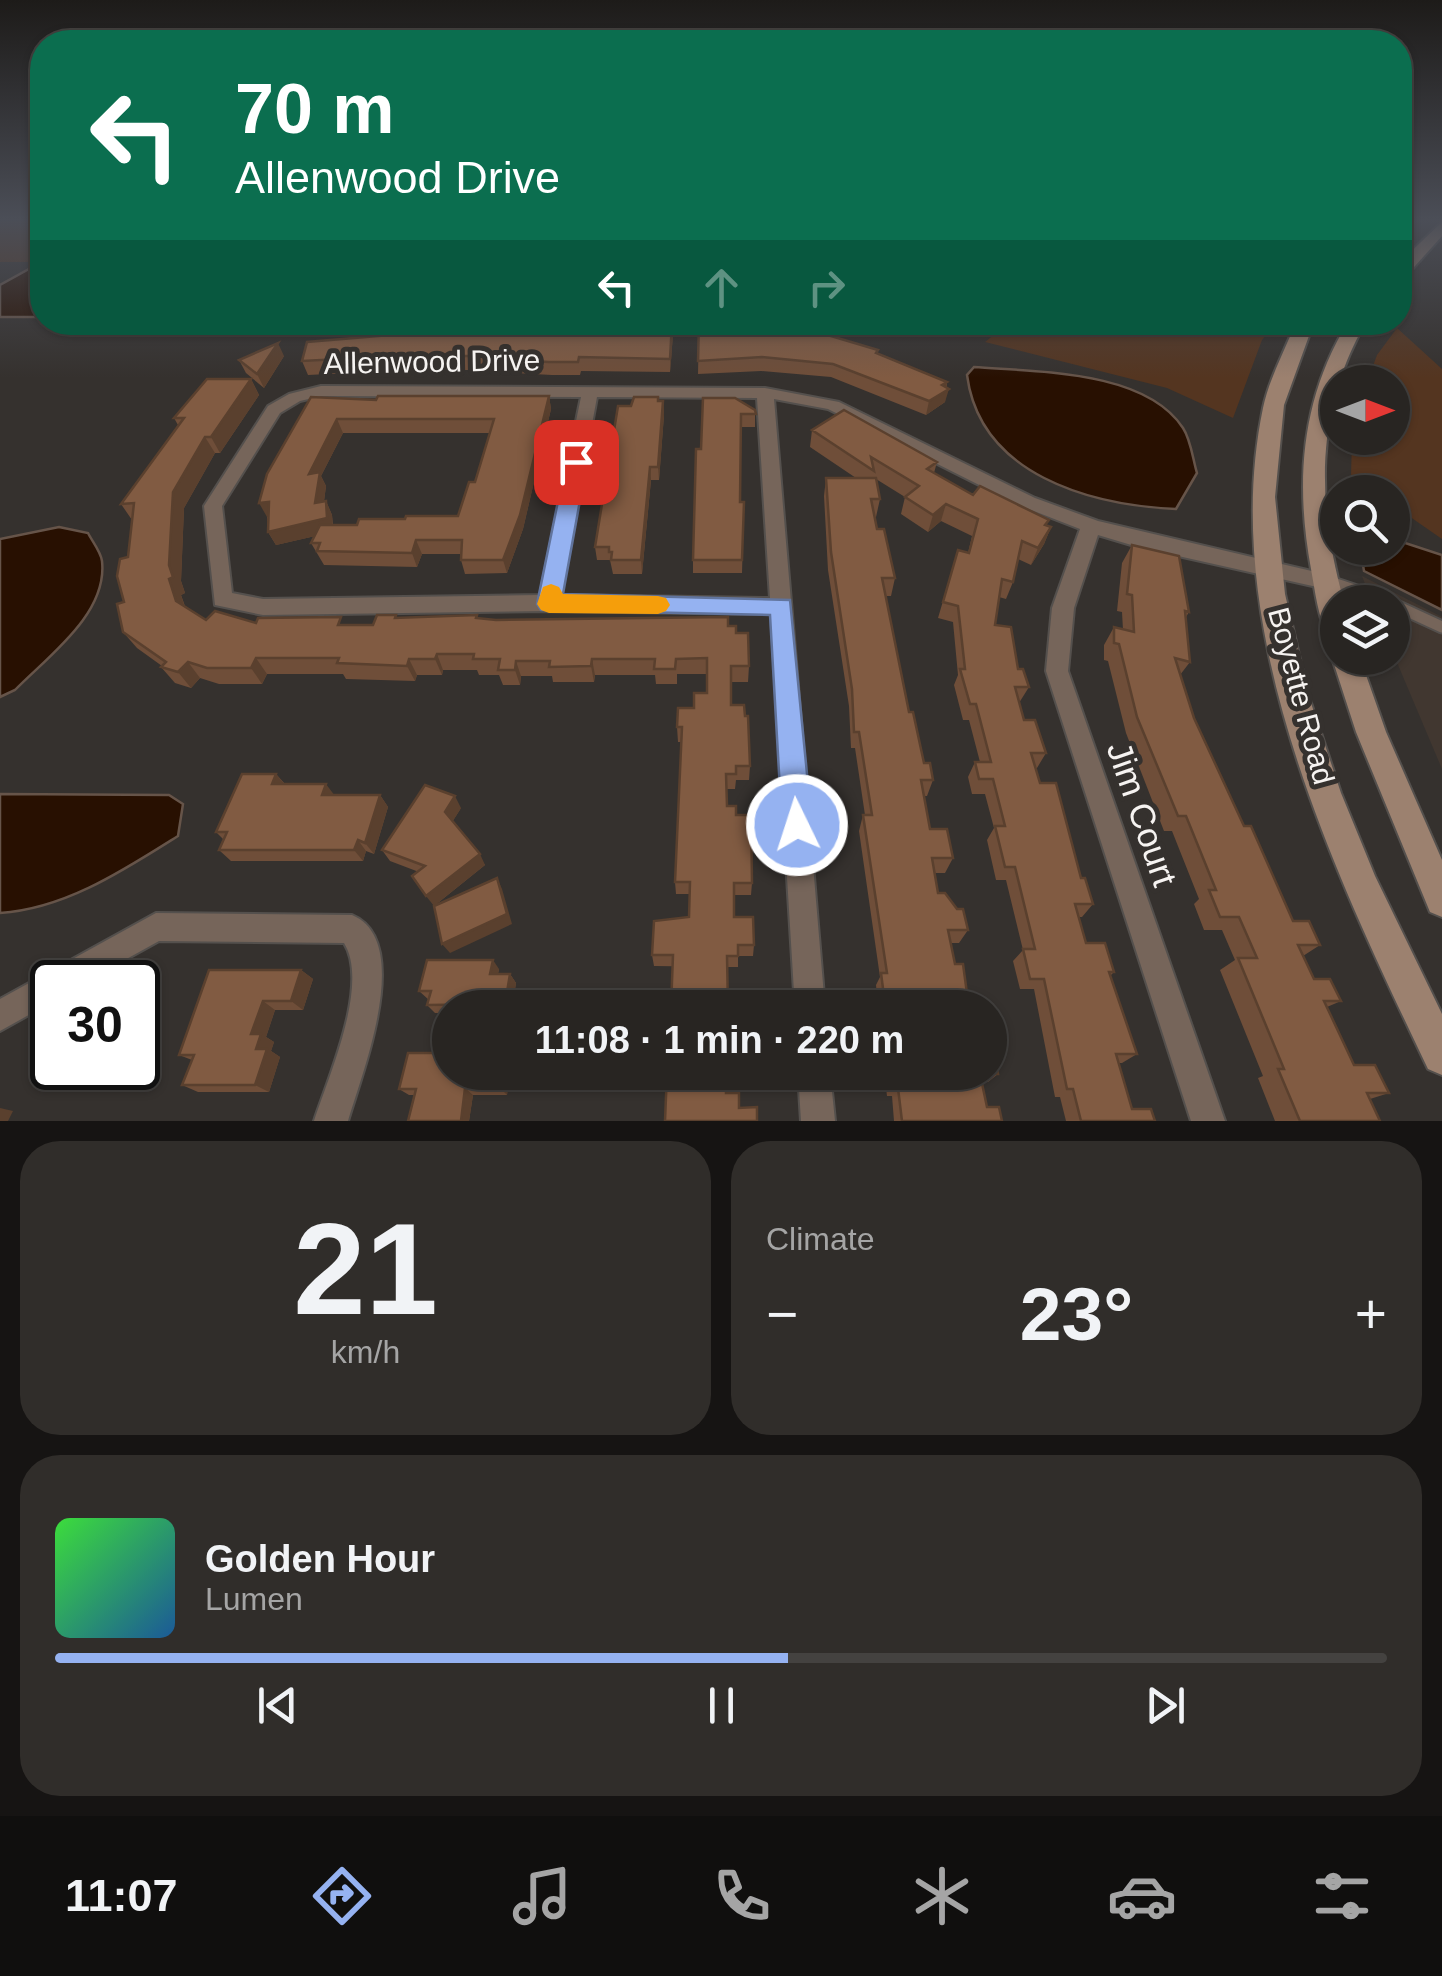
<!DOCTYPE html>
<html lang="en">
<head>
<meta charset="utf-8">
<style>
  :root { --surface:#282522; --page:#302d2a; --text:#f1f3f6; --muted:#a5a5a5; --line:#444240; --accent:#95b2f1 }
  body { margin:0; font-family:Helvetica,sans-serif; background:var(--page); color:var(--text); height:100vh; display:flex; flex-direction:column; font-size:38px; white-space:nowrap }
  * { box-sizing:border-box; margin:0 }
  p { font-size:32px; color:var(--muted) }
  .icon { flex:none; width:55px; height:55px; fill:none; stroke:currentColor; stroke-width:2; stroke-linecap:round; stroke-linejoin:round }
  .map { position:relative; height:1121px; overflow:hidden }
  .side { display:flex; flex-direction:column; gap:20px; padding:20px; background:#161413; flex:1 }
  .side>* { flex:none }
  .guide { position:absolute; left:30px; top:30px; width:1382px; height:305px; border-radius:40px; box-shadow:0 2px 8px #0004,0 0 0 2px var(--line); background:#0b6e4f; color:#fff; overflow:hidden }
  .needle { width:65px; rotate:90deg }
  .fabs { position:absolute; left:1320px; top:365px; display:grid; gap:20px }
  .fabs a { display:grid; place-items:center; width:90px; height:90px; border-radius:50%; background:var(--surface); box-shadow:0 2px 8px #0004,0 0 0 2px var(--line); font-size:50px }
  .speed { position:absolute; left:30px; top:960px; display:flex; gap:20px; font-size:50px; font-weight:700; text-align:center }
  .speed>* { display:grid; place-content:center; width:130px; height:130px; border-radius:50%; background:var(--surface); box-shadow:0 2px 8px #0004,0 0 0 2px var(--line); line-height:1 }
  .speed .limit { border:5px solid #111; border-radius:15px; background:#fff; color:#111 }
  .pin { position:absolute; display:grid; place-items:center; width:85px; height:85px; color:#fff; margin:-42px; border-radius:20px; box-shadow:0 5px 15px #0006 }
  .me { position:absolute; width:110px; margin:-55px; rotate:356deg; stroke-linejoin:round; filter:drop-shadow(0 0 8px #0008) }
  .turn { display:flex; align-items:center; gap:35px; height:210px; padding:0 40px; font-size:45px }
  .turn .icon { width:130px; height:130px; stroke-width:2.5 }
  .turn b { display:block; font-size:70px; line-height:85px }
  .lanes { display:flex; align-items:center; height:95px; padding:0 40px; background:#0003; justify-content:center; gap:50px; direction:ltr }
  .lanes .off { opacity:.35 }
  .big { font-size:75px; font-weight:700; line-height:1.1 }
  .side .tile { flex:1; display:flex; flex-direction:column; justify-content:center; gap:15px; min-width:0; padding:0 35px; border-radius:40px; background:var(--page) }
  .side .dial { align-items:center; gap:0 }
  .dial b { font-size:130px; line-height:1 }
  .song { display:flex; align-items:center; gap:30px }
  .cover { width:120px; height:120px; border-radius:15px; background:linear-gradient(135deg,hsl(120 70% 55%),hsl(210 70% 35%)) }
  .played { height:10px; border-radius:5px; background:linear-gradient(90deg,var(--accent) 55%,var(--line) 55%) }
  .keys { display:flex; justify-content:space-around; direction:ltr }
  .heat { display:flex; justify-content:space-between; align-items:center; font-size:55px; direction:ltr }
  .side .tiles { flex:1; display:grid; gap:20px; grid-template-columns:1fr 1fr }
  .tile:last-child { grid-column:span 2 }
  .trip { position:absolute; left:432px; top:990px; width:575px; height:100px; border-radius:50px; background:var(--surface); box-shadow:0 2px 8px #0004,0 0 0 2px var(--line); font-weight:700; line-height:100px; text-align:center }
  .dock { display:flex; height:160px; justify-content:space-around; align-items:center; background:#100f0e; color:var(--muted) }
  .dock .icon { width:70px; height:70px }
  .dock .selected { color:var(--accent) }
  .dock b { font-size:45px; color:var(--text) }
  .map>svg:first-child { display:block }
  .built { fill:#413730 }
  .green { fill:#543520 }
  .water { fill:#281001; stroke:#665449; stroke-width:2.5 }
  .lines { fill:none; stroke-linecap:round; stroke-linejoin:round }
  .service-casing { stroke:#54504d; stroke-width:15 }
  .minor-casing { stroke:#54504d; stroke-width:4 }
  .secondary-casing { stroke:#54504d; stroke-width:4 }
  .service { stroke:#76655a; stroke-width:11 }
  .minor { fill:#76655a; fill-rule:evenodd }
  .secondary { fill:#9c816f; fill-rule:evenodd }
  .wall { fill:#6f4e39; fill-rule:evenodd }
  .shaded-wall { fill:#5a402e }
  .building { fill:#815b42; stroke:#5a402e; stroke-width:2.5 }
  .route { fill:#95b2f1; stroke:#61749d; stroke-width:2.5 }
  .slow { fill:#f59e0b }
  .labels { text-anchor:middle; stroke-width:10; stroke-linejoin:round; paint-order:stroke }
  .street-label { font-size:30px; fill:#f6f3f1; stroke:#35312e }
  .near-street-label { font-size:35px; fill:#f6f3f1; stroke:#35312e }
</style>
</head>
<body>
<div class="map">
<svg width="1442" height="1121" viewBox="0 0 1442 1121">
  <rect width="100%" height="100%" fill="#35312e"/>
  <!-- built -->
  <path class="built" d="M1362,576L1442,617V769L1393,653L1392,602H1372Z"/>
  <!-- green -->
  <g class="green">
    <rect x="0" y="221" width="42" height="41"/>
    <path d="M1009,323V322L1276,323L1262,340L1233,418L1167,388L985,342Z"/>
    <path d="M1397,328L1442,369V539L1393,505L1392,492H1374L1351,476L1352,438H1392V382H1367L1377,355Z"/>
  </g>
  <!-- water -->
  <g class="water">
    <path d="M29,269H42V317H0V285Z"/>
    <path d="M974,367C1037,372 1145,370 1183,428C1191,440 1193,460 1197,473L1176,509C1090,505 980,475 967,375Z"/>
    <path d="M59,527L88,533C92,541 101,552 102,561C108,614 47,657 15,690L0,697V539Z"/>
    <path d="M1393,539L1442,555V610L1364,571L1360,548H1392Z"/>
    <path d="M0,794L169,795L183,804L178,836C124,870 65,909 0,913Z"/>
  </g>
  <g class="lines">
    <!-- service casing -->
    <g class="service-casing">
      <g id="service">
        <path d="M1330,582L1390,602"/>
        <path d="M1392,604L1442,627"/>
      </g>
    </g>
    <!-- minor casing -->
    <g class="minor-casing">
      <g id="minor">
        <path d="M321,386L765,388L839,402L1035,498L1098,521L1333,576L1336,581L1333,586L1326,589L1138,547L1098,535L1074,608L1068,671L1225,1121H1191L1046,671L1052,608L1080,529L1021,506L828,409L774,399L825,1008H795L771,614L549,611L263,615L215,605L204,506L268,406L289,394ZM321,396L581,397L540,595L263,599L232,593L222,506L280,413L300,401ZM597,397L757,398L770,598L561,595Z"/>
        <path d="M156,913L352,915C415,941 361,1076 348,1121H314C328,1078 370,984 344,943L159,941L85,982H52V1002L0,1031V999Z"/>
        <path d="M798,1072H830L835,1121H801Z"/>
      </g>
    </g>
    <!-- secondary casing -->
    <g class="secondary-casing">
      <g id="secondary">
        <path d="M1400,221H1411L1400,228Z"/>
        <path d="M1442,222V236L1406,276L1400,277V262Z"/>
        <path d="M1296,322H1314L1284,405L1275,497L1285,594L1308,694L1341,793L1375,876L1442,1014V1075L1428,1069C1335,874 1217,629 1263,408C1269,379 1285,350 1296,322Z"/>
        <path d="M1348,322H1366C1314,412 1317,505 1344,602H1338V639L1328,637C1318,617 1315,591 1311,569C1295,482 1301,399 1348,322Z"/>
        <path d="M1336,650L1338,658H1360L1386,732L1442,860V917L1430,912L1356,732L1332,658Z"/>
      </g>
    </g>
    <!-- service -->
    <use href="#service" class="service"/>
    <!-- minor -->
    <use href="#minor" class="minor"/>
    <!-- secondary -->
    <use href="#secondary" class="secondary"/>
  </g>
  <!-- wall -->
  <g class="wall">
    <path d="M444,322H674L670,372L581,371L580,375H552L515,373L514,370H405L308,375L302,361L453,334L446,329Z"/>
    <path d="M699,322H954L951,335H927L925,330L887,329V333L821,334L878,354L947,382L945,402L926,415L831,377L761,371L698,374Z"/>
    <path d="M962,322H1002L989,334Z"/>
    <path d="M284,356L264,388L246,373L239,360Z"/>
    <path d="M251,379L259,395L220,453H215L184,508L181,581L185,593L181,595L185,606L206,620L256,623L373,625L398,618L477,615L478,619L496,620L728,626L736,633L749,666L748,682H731V705L750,766L749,780H736L735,789H727V806L736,815L752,883L751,895H734V917L754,945L753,956H738V967H727L654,966L652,955L689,917L690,894H676L675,882L681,742H678L677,727L707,693V674H677V684H656L655,675H595L594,682H553L552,676H521L520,685H503L499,675H479L477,670H443L442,675H417L415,681L346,679L343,674H267L262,684H219L200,678L191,688L175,683L161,667L162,666L137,648L123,632L124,602L132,520L121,504L178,425L174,418Z"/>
    <path d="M549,396L551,409L523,529L507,573L465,574L461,560V554H422L417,567L324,565L311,543L315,536L276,545L268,532L267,517L311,397L376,400ZM343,433H490L475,482L458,516L405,519L357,525H333L332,515L326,501H324L326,486L321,476Z"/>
    <path d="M703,398L755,410V427H740V502H744L742,573H693V560L701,449Z"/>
    <path d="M663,401L664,415L659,480H651L642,574H613L610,560H597L595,547L631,406Z"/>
    <path d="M812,430L937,462L934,473L973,495L1049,520L1046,525L1051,527L1044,544L1031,565L1018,559L1013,582L1006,599L999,597L995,625L1029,687L1019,703L1024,720L1046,753L1037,768H1035L1040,783L1093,904L1082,917H1079L1086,943L1114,972L1110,976L1137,1054L1122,1063H1118L1132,1109L1155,1121H1066L1060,1097H1055L1034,989H1020L1013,961L1023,950L1006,880H996L987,840L994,828L985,794H972L968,777L975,762H980L969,720H963L954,685L958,675L953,622L938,618L958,550L968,553L972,536L941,521L928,532L901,514L905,497L876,479L880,499L876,517H875L877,529L895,578L891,596H886L909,712L924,763L933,780L927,796H924L930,829L953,858L945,873H935L938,893L968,930L959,943H951L955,964L969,1008H878L876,985L880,977L859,831L863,815H865L855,748H851L849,706L828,570L824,496L826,478H856L810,447Z"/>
    <path d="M1132,545L1189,612L1186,617L1190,662L1180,675L1194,718L1244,826L1293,921L1320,945L1303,956L1314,979L1341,1001L1327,1007L1354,1065L1389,1093L1370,1099L1380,1121H1275L1258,1078L1263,1076L1220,970L1235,960L1222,930H1204L1194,904L1199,899L1172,831H1164L1126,733L1108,661L1104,660V645L1114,627L1123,630L1122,612L1117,611L1122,563Z"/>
    <path d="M276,774L285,784L334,795H380L388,807L374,854L366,851L363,861H231L219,850L224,840L216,832Z"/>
    <path d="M461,808L452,822L485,865L434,906L419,872L390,861L382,850Z"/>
    <path d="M499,969L498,974H510L516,983L512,1008H450V1013H435L427,1005L429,1000L419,991Z"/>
    <path d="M301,970L313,979L303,1010H275L266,1037L274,1042L271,1051L280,1057L269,1092H198L182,1085L192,1060L179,1055Z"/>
    <path d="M57,1068H119L113,1081H73L53,1075Z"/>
    <path d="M450,1072H510L507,1095H473L469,1121H408L414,1095H409L399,1089Z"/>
    <path d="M884,1072L998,1074L988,1082H982L987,1107L1002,1121H894L892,1096H887Z"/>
  </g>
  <!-- shaded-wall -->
  <g class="shaded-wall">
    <path d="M672,322H674L670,372V359Z"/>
    <path d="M992,322H1002L989,334Z"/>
    <path d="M278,343L284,356L264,388L257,374Z"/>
    <path d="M251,379L259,395L220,453L211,437Z"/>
    <path d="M947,382L945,391L949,389L945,402L926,415L929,401L942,385Z"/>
    <path d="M549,396L551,409L523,529L507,573L503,560Z"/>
    <path d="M663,401L664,415L659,480L658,467Z"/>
    <path d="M337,419L343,433L321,476L326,486L322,517L315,503L309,474Z"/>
    <path d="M205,437L215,453L184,508L181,581L185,593L181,595L188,617L176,601L169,579L173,492Z"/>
    <path d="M650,467L651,480L642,574L641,560Z"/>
    <path d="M326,501L332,515L333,532L276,545L268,532Z"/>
    <path d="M269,502L276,516L267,517L259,503Z"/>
    <path d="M946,504L941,521L928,532L933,515Z"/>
    <path d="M1051,527L1044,544L1031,565L1038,548Z"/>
    <path d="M416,540L422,554L417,567L412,553Z"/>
    <path d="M437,654L443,670L442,675L435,659Z"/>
    <path d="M256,658L267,674L262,684L251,668Z"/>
    <path d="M409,659L417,675L415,681L407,666Z"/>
    <path d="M592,659L595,675L594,682L591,666Z"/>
    <path d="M516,661L521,676L520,685L515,670Z"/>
    <path d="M188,662L200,678L191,688L178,672Z"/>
    <path d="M276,774L286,786L272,784Z"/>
    <path d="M326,784L335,796L322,795Z"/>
    <path d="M380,795L388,807L374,854L365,843Z"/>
    <path d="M455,796L461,808L451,824L445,812Z"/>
    <path d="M358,840L366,851L363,861L354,850Z"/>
    <path d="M480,854L485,865L434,906L426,896Z"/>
    <path d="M497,878L502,889L512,924L450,953L442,944Z"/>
    <path d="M493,960L499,969L496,983L490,974Z"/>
    <path d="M301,970L313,979L303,1010L291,1001Z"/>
    <path d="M510,974L516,983L512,1008H507L505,1004Z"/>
    <path d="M263,1001L275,1010L266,1037L274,1042L271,1051L280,1057L269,1092L255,1085L256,1049L251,1034Z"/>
    <path d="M98,1068H119L113,1081L95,1075Z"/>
    <path d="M503,1072H510L507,1095L500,1088Z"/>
    <path d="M465,1088L473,1095L469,1121H461Z"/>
    <path d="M0,1108L13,1111L8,1121H0Z"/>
  </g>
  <!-- building -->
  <g class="building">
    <path d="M451,322H672L670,359L579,357L578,362H549L512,360L513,356H400L302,361L307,342L390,335L468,334Z"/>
    <path d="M699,322H784L878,350L876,353L947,382L942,385L949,389L929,401L833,364L762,357L698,361Z"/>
    <path d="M278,343L257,374L239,360Z"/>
    <path d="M207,379H251L211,437H205L173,492L169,565L173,577L169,579L176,601L206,620L215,611L256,623L258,618L341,617L338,625H373L377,615H396L395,618L477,615L476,618L496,620L728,617V626H736V633H748L749,666H731V705H744L745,716H748L750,766H736V774H726L727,806H736V815H751L752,883H734V917H753L754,945H738V956H727L728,1008H671L673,955H652L654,921L689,917L690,882H675L682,727H677L678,708H694V693H707V658L676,659L675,669H654L655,659H592L591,666L549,667L550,661H516L515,670H498L500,659H473L474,654H437L435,659H409L407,666L337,663L339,658H256L251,668H207L188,662L178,672L161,667L166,662L123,632L117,604L124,602L117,576L120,559L128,557L134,503L121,504L184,418H174Z"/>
    <path d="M378,396H549L520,515L503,560H461L462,540H416L412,553L317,551L320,543H311L320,525H357L359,519H405L406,516H458L469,482H475L494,419H337L309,474L320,472L315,503L326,501L327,518L268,532L269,502L259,503L267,474L311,397L376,400Z"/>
    <path d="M634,397H658V401H663L658,467H650L641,560H611L612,552H609V547H595L618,406H631Z"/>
    <path d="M703,398H735L755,410L756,414H741L740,502H744L742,560H693L696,449H701Z"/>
    <path d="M844,410L937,462L927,469L973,495L980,486L1049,520L1045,525L1051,527L1038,548L1022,541L1013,582L1002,579L995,625L1011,627L1018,669H1023L1029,687H1015L1024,720H1035L1046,753H1031L1040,783H1056L1081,878H1085L1093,904H1075L1086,943H1105L1114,972H1109L1137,1054H1116L1132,1109H1151L1155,1121H1081L1073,1089H1067L1044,979H1030L1023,949H1035L1015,867H1005L995,826H1005L993,779H979L975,762H991L976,704H970L960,669H965L958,606L943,602L958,550L969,553L978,519L946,504L933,515L905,497L919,486L871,457L874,471L812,430Z"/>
    <path d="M826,478H876L880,499H871L877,529H884L895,578H882L909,712H913L924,763H930L933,780H921L930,829H947L953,858H932L938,893H945L957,909H963L968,930H948L955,964H963L969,1008H912V1004H885L881,973H887L863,815H872L859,732H854L852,689L831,552Z"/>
    <path d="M1132,545L1179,556L1189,612L1185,611L1190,662L1175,658L1194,718L1244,826H1251L1293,921H1309L1320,945H1298L1314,979H1330L1341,1001H1324L1354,1065H1375L1389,1093H1367L1380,1121H1300L1278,1069H1284L1238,958H1257L1239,917H1220L1209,890H1216L1186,816H1178L1137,717L1119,644L1114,643V627L1134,632L1132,595L1127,594Z"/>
    <path d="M242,774H276L272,784H326L322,795H380L365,843L358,840L354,850H219L227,832H216Z"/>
    <path d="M425,785L455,796L445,812L480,854L426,896L412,876L425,866L382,850Z"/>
    <path d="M497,878L507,914L442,944L434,906Z"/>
    <path d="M427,960H493L490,974H510L505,1004L427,1005L431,991H419Z"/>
    <path d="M209,970H301L291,1001H263L251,1034H261L256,1049H267L255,1085H182L194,1055H179Z"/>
    <path d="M990,1033L998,1074H980L987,1107H999L1002,1121H902L898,1088H894L892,1072H990Z"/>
    <path d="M442,1038H450V1072H503L500,1088H465L461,1121H408L416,1089H399L408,1053H438Z"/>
    <path d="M57,1068H98L95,1075H53Z"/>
    <path d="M667,1072H726V1093H739V1108L757,1107V1121H665Z"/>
  </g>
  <!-- sky -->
  <linearGradient id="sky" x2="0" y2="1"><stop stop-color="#1d1b19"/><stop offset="0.58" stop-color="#4b4e57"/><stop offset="1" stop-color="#4b4e57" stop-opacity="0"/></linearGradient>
  <rect width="1442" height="378" fill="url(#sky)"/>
  <!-- route -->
  <path class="route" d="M576,455L587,462L563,594L790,600L812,825L808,835L797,839L786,835L782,825L770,615L541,610L537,604L566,462Z"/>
  <!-- slow -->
  <path class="slow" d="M551,584L559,587L563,594L658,596L666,598L670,605L666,611L658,614L549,613L541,610L537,604L543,587Z"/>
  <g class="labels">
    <!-- street labels -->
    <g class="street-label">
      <text transform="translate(432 362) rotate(-1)" y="10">Allenwood Drive</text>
      <text transform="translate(1301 696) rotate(75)" y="10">Boyette Road</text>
    </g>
    <!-- near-street labels -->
    <g class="near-street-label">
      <text transform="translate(1142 814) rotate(71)" y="12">Jim Court</text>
    </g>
  </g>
</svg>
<div class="fabs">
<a><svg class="needle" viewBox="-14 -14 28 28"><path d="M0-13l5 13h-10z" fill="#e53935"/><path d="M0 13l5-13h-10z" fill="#a5a5a5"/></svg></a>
<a><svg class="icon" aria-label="search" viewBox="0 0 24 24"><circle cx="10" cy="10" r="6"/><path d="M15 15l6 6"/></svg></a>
<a><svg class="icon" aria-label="layers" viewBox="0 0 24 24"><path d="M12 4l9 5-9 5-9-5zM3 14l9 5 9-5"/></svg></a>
</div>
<div class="speed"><div class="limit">30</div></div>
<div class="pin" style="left:576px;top:462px;background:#d93025"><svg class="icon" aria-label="arrive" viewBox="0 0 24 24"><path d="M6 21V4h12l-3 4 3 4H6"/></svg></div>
<svg class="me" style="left:797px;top:825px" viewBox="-20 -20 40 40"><circle r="17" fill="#95b2f1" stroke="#fff" stroke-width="3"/><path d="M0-11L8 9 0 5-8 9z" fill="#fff"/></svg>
<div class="trip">11:08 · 1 min · 220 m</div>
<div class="guide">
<div class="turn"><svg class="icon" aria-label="left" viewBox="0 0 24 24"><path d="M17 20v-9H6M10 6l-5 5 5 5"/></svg><div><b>70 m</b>Allenwood Drive</div></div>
<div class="lanes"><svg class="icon" aria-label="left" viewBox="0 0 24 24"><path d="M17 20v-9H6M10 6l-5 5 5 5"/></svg><svg class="icon off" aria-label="ahead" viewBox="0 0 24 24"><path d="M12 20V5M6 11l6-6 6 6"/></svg><svg class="icon off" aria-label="right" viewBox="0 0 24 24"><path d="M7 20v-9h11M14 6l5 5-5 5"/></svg></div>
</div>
</div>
<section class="side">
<div class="tiles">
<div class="tile dial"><b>21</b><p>km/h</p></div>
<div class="tile"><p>Climate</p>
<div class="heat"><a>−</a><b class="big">23°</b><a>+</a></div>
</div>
<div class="tile">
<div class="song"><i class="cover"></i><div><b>Golden Hour</b><p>Lumen</p></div></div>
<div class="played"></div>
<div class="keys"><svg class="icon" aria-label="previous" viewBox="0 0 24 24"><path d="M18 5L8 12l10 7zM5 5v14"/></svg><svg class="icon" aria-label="pause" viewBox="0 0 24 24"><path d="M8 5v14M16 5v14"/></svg><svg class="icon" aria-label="next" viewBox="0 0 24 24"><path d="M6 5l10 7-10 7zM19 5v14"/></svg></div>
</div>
</div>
</section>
<nav class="dock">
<b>11:07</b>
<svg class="icon selected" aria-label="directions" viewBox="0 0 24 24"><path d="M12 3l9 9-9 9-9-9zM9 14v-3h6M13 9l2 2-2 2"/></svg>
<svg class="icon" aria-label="music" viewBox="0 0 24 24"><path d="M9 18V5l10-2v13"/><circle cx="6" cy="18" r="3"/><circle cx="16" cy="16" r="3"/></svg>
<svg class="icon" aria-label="phone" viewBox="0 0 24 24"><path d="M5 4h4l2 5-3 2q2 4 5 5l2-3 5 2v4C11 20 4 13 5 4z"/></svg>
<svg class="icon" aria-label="climate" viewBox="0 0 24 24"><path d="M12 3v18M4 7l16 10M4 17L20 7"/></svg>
<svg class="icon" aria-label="car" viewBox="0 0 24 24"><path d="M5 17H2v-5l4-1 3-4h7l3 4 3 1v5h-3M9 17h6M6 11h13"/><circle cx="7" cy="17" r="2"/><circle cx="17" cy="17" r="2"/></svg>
<svg class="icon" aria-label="filters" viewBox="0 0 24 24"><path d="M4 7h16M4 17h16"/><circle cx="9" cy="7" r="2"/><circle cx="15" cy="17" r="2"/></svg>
</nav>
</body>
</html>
